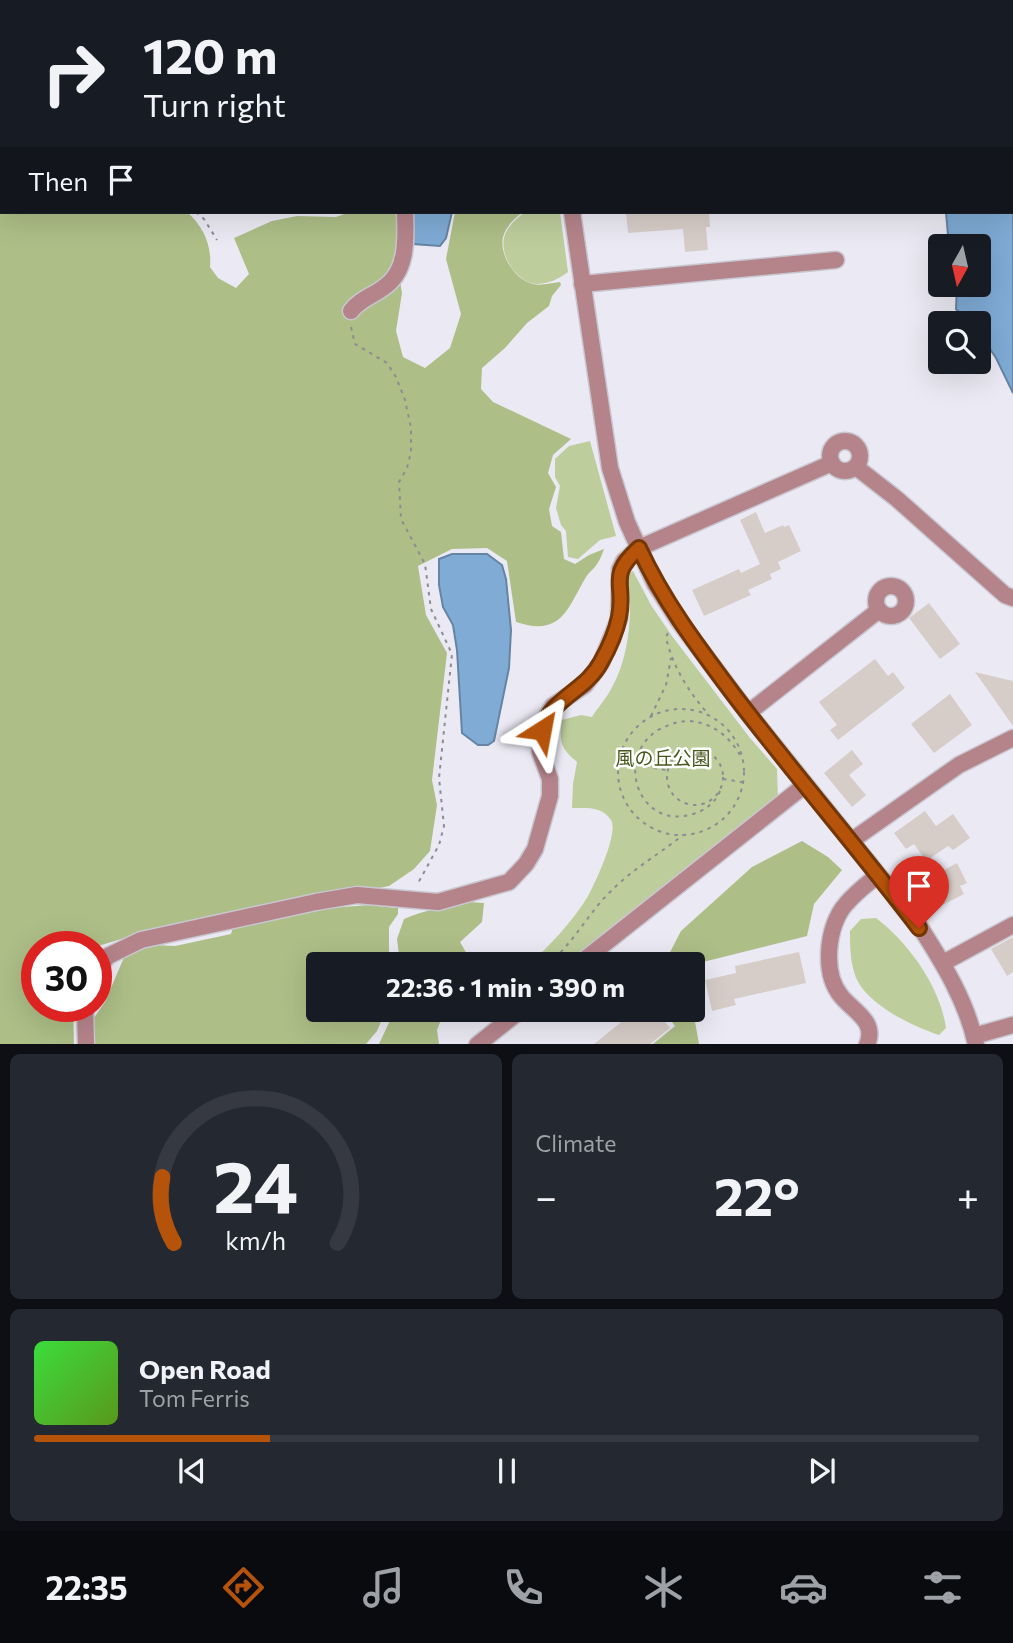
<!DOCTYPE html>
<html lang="en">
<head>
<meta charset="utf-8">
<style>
  :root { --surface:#171b24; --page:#242831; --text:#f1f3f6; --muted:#9ea1a6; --line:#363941; --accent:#b45309 }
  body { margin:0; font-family:Commissioner,"Noto Sans JP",sans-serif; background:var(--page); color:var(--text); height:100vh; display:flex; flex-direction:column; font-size:26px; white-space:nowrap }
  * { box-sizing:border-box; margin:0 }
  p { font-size:23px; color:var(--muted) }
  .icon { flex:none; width:38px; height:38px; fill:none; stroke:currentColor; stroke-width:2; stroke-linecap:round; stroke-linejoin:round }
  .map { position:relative; height:1044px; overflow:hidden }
  .sheet { display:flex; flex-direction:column; gap:10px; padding:10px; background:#0d0f14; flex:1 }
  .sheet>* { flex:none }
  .top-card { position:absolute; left:0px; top:0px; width:1013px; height:214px; box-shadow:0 7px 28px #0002; background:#171b24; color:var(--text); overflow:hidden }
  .needle { width:46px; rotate:188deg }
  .buttons { position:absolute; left:928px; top:234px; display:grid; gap:14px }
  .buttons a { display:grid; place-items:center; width:63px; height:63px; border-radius:7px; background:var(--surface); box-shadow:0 7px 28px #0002; font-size:35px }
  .speed { position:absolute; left:21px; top:931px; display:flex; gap:14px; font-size:35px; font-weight:700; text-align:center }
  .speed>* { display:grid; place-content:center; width:91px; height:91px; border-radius:50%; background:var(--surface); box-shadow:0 7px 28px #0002; line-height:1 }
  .speed .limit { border:10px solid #d22; background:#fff; color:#111 }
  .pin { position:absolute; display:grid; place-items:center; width:60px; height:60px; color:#fff; margin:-72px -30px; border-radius:50% 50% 50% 0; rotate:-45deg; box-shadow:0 0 7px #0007 }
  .pin .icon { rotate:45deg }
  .me { position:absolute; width:77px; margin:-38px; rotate:34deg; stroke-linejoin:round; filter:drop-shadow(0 0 5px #0008) }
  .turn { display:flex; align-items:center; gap:24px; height:147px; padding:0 28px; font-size:32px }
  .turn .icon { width:91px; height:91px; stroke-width:2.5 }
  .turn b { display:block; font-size:49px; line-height:60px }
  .then { display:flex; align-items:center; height:66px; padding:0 28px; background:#0003; gap:14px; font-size:26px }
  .big { font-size:52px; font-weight:700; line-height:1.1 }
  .sheet .tile { flex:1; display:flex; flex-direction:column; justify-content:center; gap:10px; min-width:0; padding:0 24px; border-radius:10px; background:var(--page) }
  .sheet .dial { align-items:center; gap:0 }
  .dial svg { height:182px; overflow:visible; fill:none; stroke:var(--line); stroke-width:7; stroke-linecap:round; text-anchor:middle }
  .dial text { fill:var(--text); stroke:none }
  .song { display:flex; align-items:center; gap:21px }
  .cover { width:84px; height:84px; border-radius:10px; background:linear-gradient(135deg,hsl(120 70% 55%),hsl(90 70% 35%)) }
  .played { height:7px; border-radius:4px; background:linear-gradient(90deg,var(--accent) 25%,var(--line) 25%) }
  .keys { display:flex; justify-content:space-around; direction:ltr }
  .heat { display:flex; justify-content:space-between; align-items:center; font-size:38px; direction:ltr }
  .sheet .tiles { flex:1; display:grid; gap:10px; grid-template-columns:1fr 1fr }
  .tile:last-child { grid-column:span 2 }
  .trip { position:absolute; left:306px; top:952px; width:399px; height:70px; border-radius:7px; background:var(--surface); box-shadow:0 7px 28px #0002; font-weight:700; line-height:70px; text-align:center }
  .dock { display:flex; height:112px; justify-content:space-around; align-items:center; background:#090b0e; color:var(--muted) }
  .dock .icon { width:49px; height:49px }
  .dock .selected { color:var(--accent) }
  .dock b { font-size:32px; color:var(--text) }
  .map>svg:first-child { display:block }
  .green { fill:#bdcd9b }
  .forest { fill:#adbe87 }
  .water { fill:#7fabd5; stroke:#6684a3; stroke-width:2 }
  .building { fill:#d7cdc8 }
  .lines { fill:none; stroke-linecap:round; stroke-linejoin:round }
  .minor-casing { stroke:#c8c7d0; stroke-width:19 }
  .path { stroke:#8d8c93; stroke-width:2; stroke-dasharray:3.5 5; stroke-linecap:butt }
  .minor { stroke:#b5848b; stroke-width:16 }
  .route-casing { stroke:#753606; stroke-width:18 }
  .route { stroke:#b45309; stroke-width:12 }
  .labels { text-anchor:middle; stroke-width:5; stroke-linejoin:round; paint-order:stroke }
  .park-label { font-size:19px; fill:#47571b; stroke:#fff }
</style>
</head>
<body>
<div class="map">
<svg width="1013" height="1045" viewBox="0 0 1013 1045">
  <rect width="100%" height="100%" fill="#ebeaf4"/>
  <!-- green -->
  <g class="green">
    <path d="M525,212H560L568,272C559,279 548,284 536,284C517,282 500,257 504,238C507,226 516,219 525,212Z"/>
    <path d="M590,441L616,536L600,540L578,559L568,557L566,531L561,525L556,508L560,486L555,477V459L569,446Z"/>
    <path d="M633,571L651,605L672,636L750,738L777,769L778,798L566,964H528C547,950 576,917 588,896C595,883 619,833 611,820C602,806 587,808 572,808L573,784L577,762C560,748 559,741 562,720L581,715L592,717C598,707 606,699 611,689C629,659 634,609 627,575Z"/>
    <path d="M876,918C909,943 940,987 946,1028L939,1035C912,1026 865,1004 855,975C850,960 850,946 850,931L861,919Z"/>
  </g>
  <!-- forest -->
  <g class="forest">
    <path d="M0,0H114L2,2V109Z"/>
    <path d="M0,198L2,212H187C203,226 212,245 210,267L218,278L236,288L249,274L234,238L272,221L297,216L336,217L350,212H397L396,257L402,293L396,331L403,357L425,368L450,348L461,314L446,259L455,212H523C514,219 506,226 503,237C499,255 515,280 533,284C541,286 552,283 560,282L561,285L552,296L549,306L527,323L505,348L482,368L481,389L493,402L571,439L553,455L548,473L556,487L549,509L552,526L561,532L564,559L575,564L589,555L604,549C602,554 600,560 597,564C594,569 589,572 586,577C567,609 562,637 516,622L507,561L487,548L452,549L418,566L426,615L447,653L432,780L437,805L430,851L414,869L389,886L138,934L98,946L96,949V947H37V1006H73L74,1044H0Z"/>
    <path d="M802,841L828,857L842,870L814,904L807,936L703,962L693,968V964H664L681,931L752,867Z"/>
    <path d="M470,902L484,903L482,922L460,942L471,961L470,964H400L397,939L404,919C425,909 447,908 470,902Z"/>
    <path d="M368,905L398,908V914L389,927V964H318V1010H386L377,1031L366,1044L95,1045L94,1018L105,1002L125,955L153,945L175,946L231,934L233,927L318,909Z"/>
    <path d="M395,1010H453L443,1015L437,1030L439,1044H379Z"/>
    <path d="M663,1010H693L699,1044H653L675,1026Z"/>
  </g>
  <!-- water -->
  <g class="water">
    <path d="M1012,112L1013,114V393L996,358L978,331V324H971L956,309L957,285H978V247H949L946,212H1012Z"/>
    <path d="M409,212H452L446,238L440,246L413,244Z"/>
    <path d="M452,554H487L502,565L506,579L511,630L509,668L494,741L488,745H478L462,733L457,650L453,625L443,607L439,585V559Z"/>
  </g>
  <!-- building -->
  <g class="building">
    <path d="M626,212H709L710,227H706L708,250L685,252L683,229L628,233Z"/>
    <path d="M756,512L765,533L783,525L784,527L789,525L801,551L778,562L781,569L770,574L772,579L748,590L751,595L704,616L692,590L739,569L741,573L760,564L740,520Z"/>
    <path d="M929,603L960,644L940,659L909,618Z"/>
    <path d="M875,659L888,676L893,672L905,688L838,740L830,730L837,725L819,702Z"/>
    <path d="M975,672L1013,681V726Z"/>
    <path d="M950,694L972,725L934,753L911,724Z"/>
    <path d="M852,750L863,764L849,775L866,795L852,807L824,773Z"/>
    <path d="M925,811L936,826L953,814L970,838L953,850L948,846L926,861L914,844L906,849L894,833Z"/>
    <path d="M957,863L967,883L960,886L964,894L933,910L918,884Z"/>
    <path d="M1013,937V972L1007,976L991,949Z"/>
    <path d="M799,952L806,983L734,999L736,1005L712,1011L705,980L736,973L735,966Z"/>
    <path d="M636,1010H655L670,1028L649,1045H593Z"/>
  </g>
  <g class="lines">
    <!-- minor casing -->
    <g class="minor-casing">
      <g id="minor">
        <path d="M127,0V2"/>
        <path d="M208,0L210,2"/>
        <path d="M297,0L298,2"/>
        <path d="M846,0V2"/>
        <path d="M251,2L256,0"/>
        <path d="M554,2L555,0"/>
        <path d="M572,212L610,468L627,522L655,584L678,620L748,713L920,927C943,963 967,1002 976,1045"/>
        <path d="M582,284L836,260"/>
        <path d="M351,311C359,300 372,296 383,288C408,272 406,239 405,212"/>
        <circle cx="845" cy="456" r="15"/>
        <path d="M856,467L897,499L1005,595L1013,598"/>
        <circle cx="891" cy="601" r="15"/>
        <path d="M748,713L879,610"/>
        <path d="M851,841L959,765L1013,738"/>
        <path d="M943,963L1013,925"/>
        <path d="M579,964L805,785"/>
        <path d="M96,970L108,956L141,940L316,902L357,895L438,902L509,882L526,864L535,849L550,796V779L540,752L544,721L553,706L585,685L601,663L619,619L620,569L624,561L639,548L832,463"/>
        <path d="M85,1006L86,1045"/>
        <path d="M974,1036L1013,1025"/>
        <path d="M477,1045L521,1010"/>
        <path d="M867,1045C877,1021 854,1012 841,996C822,973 827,925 846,904C855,893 867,884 878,875"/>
      </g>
    </g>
    <!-- path -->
    <g class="path">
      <path d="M196,212L204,219L217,240"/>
      <path d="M351,327L355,344L387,363L396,377L405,400L411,428V452L407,468L399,482L401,519L425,564L431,609L452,654L439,778L444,826L439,845L417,885"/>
      <path d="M668,633L666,637C672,666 689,692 708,714"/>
      <circle cx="681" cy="772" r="63"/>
      <path d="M651,716L666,685L671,658"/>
      <circle cx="695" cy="777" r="28"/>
      <path d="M620,762L666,770"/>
      <path d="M723,779L742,782"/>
      <path d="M720,791C715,803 706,810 693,814C640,831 613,759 658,730C668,725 677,721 689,721C711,722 729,736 740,755"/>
      <path d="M548,964C573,944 587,915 609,893C631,870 658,855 683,835"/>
    </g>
    <!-- minor -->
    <use href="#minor" class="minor"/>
  </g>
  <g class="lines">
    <!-- route casing -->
    <g class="route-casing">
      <path id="route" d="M542,730C551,698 586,691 601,662C609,648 616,632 619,617C626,583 607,577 639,548C664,602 698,647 734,695C794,774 859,849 919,928"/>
    </g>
    <!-- route -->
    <use href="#route" class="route"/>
  </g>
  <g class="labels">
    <!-- park labels -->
    <g class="park-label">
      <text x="663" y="765">風の丘公園</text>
    </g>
  </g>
</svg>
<div class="buttons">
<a><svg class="needle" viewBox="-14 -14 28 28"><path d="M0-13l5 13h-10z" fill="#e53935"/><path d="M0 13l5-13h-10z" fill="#9ea1a6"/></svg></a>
<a><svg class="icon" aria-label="search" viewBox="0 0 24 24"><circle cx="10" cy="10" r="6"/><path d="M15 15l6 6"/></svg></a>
</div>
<div class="speed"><div class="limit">30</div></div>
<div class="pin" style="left:919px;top:928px;background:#d93025"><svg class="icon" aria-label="arrive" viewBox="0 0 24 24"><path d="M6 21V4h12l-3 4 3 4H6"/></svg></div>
<svg class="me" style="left:542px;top:730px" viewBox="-20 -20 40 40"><path d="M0-17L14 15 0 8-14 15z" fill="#b45309" stroke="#fff" stroke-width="4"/></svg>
<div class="trip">22:36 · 1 min · 390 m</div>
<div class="top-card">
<div class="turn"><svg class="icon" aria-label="right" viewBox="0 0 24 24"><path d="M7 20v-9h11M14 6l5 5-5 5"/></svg><div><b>120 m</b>Turn right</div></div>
<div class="then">Then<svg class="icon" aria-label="arrive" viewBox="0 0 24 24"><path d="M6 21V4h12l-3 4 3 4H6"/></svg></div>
</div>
</div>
<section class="sheet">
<div class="tiles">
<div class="tile dial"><svg viewBox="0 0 100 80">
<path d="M14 69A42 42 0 1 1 86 69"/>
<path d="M14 69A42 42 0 0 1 9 40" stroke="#b45309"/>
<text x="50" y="56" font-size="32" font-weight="700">24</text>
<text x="50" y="72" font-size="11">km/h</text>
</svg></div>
<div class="tile"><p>Climate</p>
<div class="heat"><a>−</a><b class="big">22°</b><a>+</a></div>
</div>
<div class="tile">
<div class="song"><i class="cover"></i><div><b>Open Road</b><p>Tom Ferris</p></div></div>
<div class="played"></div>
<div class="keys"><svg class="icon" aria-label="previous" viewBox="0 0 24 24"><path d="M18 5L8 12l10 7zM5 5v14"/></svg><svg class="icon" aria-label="pause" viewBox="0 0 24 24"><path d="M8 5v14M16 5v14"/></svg><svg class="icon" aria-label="next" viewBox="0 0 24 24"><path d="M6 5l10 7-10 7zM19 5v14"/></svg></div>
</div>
</div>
</section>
<nav class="dock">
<b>22:35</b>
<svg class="icon selected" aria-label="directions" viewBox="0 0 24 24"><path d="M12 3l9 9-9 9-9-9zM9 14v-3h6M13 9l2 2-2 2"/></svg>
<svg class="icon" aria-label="music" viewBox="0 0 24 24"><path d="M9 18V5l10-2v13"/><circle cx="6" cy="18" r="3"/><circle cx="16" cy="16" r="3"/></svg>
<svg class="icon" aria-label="phone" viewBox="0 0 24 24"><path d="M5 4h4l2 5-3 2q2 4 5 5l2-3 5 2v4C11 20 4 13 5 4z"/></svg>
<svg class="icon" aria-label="climate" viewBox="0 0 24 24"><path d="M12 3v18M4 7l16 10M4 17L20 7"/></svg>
<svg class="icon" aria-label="car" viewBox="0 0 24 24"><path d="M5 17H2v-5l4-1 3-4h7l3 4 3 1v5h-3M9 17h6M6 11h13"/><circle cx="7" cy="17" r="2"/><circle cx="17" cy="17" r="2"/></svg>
<svg class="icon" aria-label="filters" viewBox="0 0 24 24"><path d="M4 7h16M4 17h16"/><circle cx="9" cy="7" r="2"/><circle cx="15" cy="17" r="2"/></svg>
</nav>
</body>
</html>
